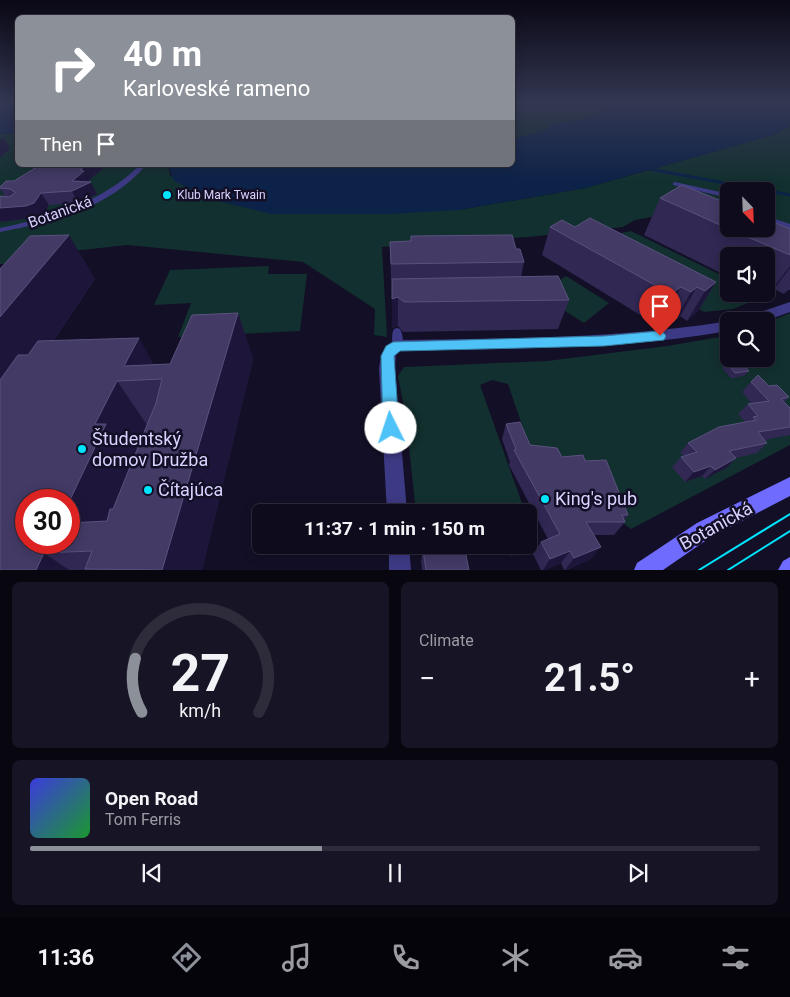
<!DOCTYPE html>
<html lang="en">
<head>
<meta charset="utf-8">
<style>
  :root { --surface:#0e0b1c; --page:#171425; --text:#f1f3f6; --muted:#9b9ba3; --line:#2e2b3b; --accent:#8c9099 }
  body { margin:0; font-family:Roboto,sans-serif; background:var(--page); color:var(--text); height:100vh; display:flex; flex-direction:column; font-size:19px; white-space:nowrap }
  * { box-sizing:border-box; margin:0 }
  p { font-size:16px; color:var(--muted) }
  .icon { flex:none; width:28px; height:28px; fill:none; stroke:currentColor; stroke-width:2; stroke-linecap:round; stroke-linejoin:round }
  .map { position:relative; height:570px; overflow:hidden }
  .drawer { display:flex; flex-direction:column; gap:12px; padding:12px; background:#08060f; flex:1 }
  .drawer>* { flex:none }
  .top-card { position:absolute; left:15px; top:15px; width:500px; height:152px; border-radius:8px; box-shadow:0 2px 12px #0003,0 0 0 1px var(--line); background:#8c9099; color:#fff; overflow:hidden }
  .needle { width:32px; rotate:157deg }
  .controls { position:absolute; left:720px; top:182px; display:grid; gap:10px }
  .controls a { display:grid; place-items:center; width:55px; height:55px; border-radius:8px; background:var(--surface); box-shadow:0 2px 12px #0003,0 0 0 1px var(--line); font-size:25px }
  .speed { position:absolute; left:15px; top:489px; display:flex; gap:10px; font-size:25px; font-weight:700; text-align:center }
  .speed>* { display:grid; place-content:center; width:65px; height:65px; border-radius:50%; background:var(--surface); box-shadow:0 2px 12px #0003,0 0 0 1px var(--line); line-height:1 }
  .speed .limit { border:8px solid #d22; background:#fff; color:#111 }
  .pin { position:absolute; display:grid; place-items:center; width:42px; height:42px; color:#fff; margin:-51px -21px; border-radius:50% 50% 50% 0; rotate:-45deg; box-shadow:0 0 5px #0007 }
  .pin .icon { rotate:45deg }
  .me { position:absolute; width:55px; margin:-28px; rotate:356deg; stroke-linejoin:round; filter:drop-shadow(0 0 4px #0008) }
  .turn { display:flex; align-items:center; gap:18px; height:105px; padding:0 25px; font-size:22px }
  .turn .icon { width:65px; height:65px; stroke-width:2.5 }
  .turn b { display:block; font-size:35px; line-height:42px }
  .then { display:flex; align-items:center; height:48px; padding:0 25px; background:#0003; gap:10px; font-size:19px }
  .big { font-size:38px; font-weight:700; line-height:1.1 }
  .drawer .widget { flex:1; display:flex; flex-direction:column; justify-content:center; gap:8px; min-width:0; padding:0 18px; border-radius:8px; background:var(--page) }
  .drawer .dial { align-items:center; gap:0 }
  .dial svg { height:130px; overflow:visible; fill:none; stroke:var(--line); stroke-width:7; stroke-linecap:round; text-anchor:middle }
  .dial text { fill:var(--text); stroke:none }
  .song { display:flex; align-items:center; gap:15px }
  .cover { width:60px; height:60px; border-radius:8px; background:linear-gradient(135deg,hsl(240 70% 55%),hsl(130 70% 35%)) }
  .played { height:5px; border-radius:2px; background:linear-gradient(90deg,var(--accent) 40%,var(--line) 40%) }
  .keys { display:flex; justify-content:space-around; direction:ltr }
  .heat { display:flex; justify-content:space-between; align-items:center; font-size:28px; direction:ltr }
  .drawer .tiles { flex:1; display:grid; gap:12px; grid-template-columns:1fr 1fr }
  .widget:last-child { grid-column:span 2 }
  .trip { position:absolute; left:252px; top:504px; width:285px; height:50px; border-radius:8px; background:var(--surface); box-shadow:0 2px 12px #0003,0 0 0 1px var(--line); font-weight:700; line-height:50px; text-align:center }
  .tab-bar { display:flex; height:80px; justify-content:space-around; align-items:center; background:#06040b; color:var(--muted) }
  .tab-bar .icon { width:35px; height:35px }
  .tab-bar .selected { color:var(--accent) }
  .tab-bar b { font-size:22px; color:var(--text) }
  .map>svg:first-child { display:block }
  .green { fill:#12302f; fill-rule:evenodd }
  .water { fill:#0c2248 }
  .lines { fill:none; stroke-linecap:round; stroke-linejoin:round }
  .stream { stroke:#0c2248; stroke-width:3 }
  .lane { fill:#3d3a85; fill-rule:evenodd }
  .street { fill:#3d3a85; fill-rule:evenodd }
  .secondary { fill:#6f6bff; fill-rule:evenodd }
  .tram { stroke:#00e5ff; stroke-width:2 }
  .wall { fill:#312854; fill-rule:evenodd }
  .shaded-wall { fill:#1d163a }
  .building { fill:#433a66; stroke:#5a527e; fill-rule:evenodd }
  .route { fill:#4fc3f7; stroke:#337fa1 }
  .poi-dot { fill:#00e5ff; stroke:#130f26; stroke-width:2 }
  .labels { text-anchor:middle; stroke-width:5; stroke-linejoin:round; paint-order:stroke }
  .far-poi-label { font-size:12px; fill:#d9d4ff; stroke:#130f26; text-anchor:start }
  .street-label { font-size:15px; fill:#d9d4ff; stroke:#130f26 }
  .near-poi-label { font-size:18px; fill:#d9d4ff; stroke:#130f26; text-anchor:start }
  .near-street-label { font-size:18px; fill:#d9d4ff; stroke:#130f26 }
</style>
</head>
<body>
<div class="map">
<svg width="790" height="570" viewBox="0 0 790 570">
  <rect width="100%" height="100%" fill="#130f26"/>
  <!-- green -->
  <g class="green">
    <path d="M512,103H629L583,119L554,124L546,130L513,139Z"/>
    <path d="M790,126V271L766,256L662,215L635,220L623,227L528,237L382,247L387,337L374,335L375,309L303,262L127,245L46,254L35,264H0V134L17,133L18,165H168L170,175L196,192L218,201L459,210L585,188L773,135ZM729,191H766V229H729Z"/>
    <path d="M631,231L729,279V294H757L763,297L733,309L704,312L584,245L593,239Z"/>
    <path d="M269,266L268,274H307L300,331L178,337L191,303L154,305L170,270Z"/>
    <path d="M566,276L609,303L584,323L565,311L551,286Z"/>
    <path d="M790,313V445L631,529L624,524L613,491L535,458L526,437L508,384L492,380L480,385L524,509L506,512H416L406,419L398,376L404,367L547,361L667,346L720,337L718,333L729,332V359H766V323Z"/>
  </g>
  <!-- water -->
  <g class="water">
    <path d="M0,103H17V133L0,134Z"/>
    <path d="M629,103H790V126L773,135L585,188L459,210L389,214H271L218,201L174,181L168,165H512L513,139L545,130L554,124L583,119Z"/>
  </g>
  <g class="lines">
    <!-- stream -->
    <path class="stream" d="M649,169L790,195"/>
    <!-- lane -->
    <g class="lane">
      <path d="M140,165H146C110,208 53,222 0,232V228C52,217 101,203 140,165Z"/>
      <path d="M675,182L729,194V198L673,185V183Z"/>
      <path d="M766,216L790,224V229L766,221Z"/>
      <path d="M397,328L400,329C403,334 404,344 402,349L398,350L394,349C392,344 391,334 394,329Z"/>
    </g>
    <!-- street -->
    <g class="street">
      <path d="M790,302V312L765,321H744L746,317Z"/>
      <path d="M729,321V331C620,350 510,348 400,351L396,355L395,369L407,512H387L379,369C381,355 384,345 398,340C509,338 619,339 729,321Z"/>
      <path d="M389,545H409L411,570H389Z"/>
    </g>
    <!-- secondary -->
    <g class="secondary">
      <path d="M790,477V496L711,537L663,570H634L637,563L697,523Z"/>
      <path d="M790,557V570H778L783,561Z"/>
    </g>
    <!-- tram -->
    <g class="tram">
      <path d="M699,570L790,514"/>
      <path d="M728,570L790,531"/>
    </g>
  </g>
  <!-- wall -->
  <g class="wall">
    <path d="M26,165H107L89,180L97,194L91,197L78,203L49,205L42,216L34,218L0,222V196H5L0,189V187L14,181L38,166L27,167Z"/>
    <path d="M660,198L790,229V290H788L784,294L774,289L767,296L763,294H766V256H729V277L644,235Z"/>
    <path d="M550,227H575L716,282L698,311L687,321L680,316L674,322L664,316L655,324L542,255Z"/>
    <path d="M411,236L516,249L524,262L521,277L569,300L558,329L403,332L398,326L392,328V280H391L390,242L410,241Z"/>
    <path d="M0,269L95,279L53,341L154,365L170,364L238,313L253,359L202,570H0ZM147,425L134,459L133,458Z"/>
    <path d="M726,362L749,371L744,376L731,378L722,368Z"/>
    <path d="M751,382L769,386L789,397L784,402L790,408V435L764,440L767,443L757,453L736,458L726,468L705,479L702,476L685,482L672,467L681,457L684,456L680,453L688,443L745,422L738,414L748,404H752L742,392Z"/>
    <path d="M506,424L530,445L562,457L585,461L628,515L624,520L625,522L614,535H594L591,559L566,570H564L561,563L545,570H541L533,554L541,542L548,539L509,465L510,462L502,439Z"/>
    <path d="M534,538L527,551L511,556L507,545H529Z"/>
    <path d="M423,550L469,570H422L421,561Z"/>
  </g>
  <!-- shaded-wall -->
  <g class="shaded-wall">
    <path d="M3,137L10,148L0,158V140Z"/>
    <path d="M87,165H107L89,180L90,183L91,182L97,194L78,203L72,191V181L80,170Z"/>
    <path d="M41,193L49,205L42,216L34,218L0,222V208Z"/>
    <path d="M69,235L95,279L0,418V317Z"/>
    <path d="M790,266V268L774,289L767,296Z"/>
    <path d="M716,282L698,311L687,321L705,291Z"/>
    <path d="M681,287L664,316L655,324L671,294Z"/>
    <path d="M697,287L680,316L674,322L691,292Z"/>
    <path d="M398,297V326L392,328V299Z"/>
    <path d="M238,313L253,359L202,570H162Z"/>
    <path d="M139,338L164,383L162,379L124,366Z"/>
    <path d="M117,381L147,425L133,458L139,466L103,559L69,532V502L95,424Z"/>
    <path d="M736,458L726,468L705,479L715,470Z"/>
    <path d="M711,466L702,476L685,482L694,472Z"/>
    <path d="M534,538L527,551L511,556L517,545H529V540Z"/>
    <path d="M601,547L591,559L565,570L574,558Z"/>
    <path d="M570,551L561,563L545,570H543L550,559Z"/>
    <path d="M44,553L69,570H36Z"/>
  </g>
  <!-- building -->
  <g class="building">
    <path d="M40,165H87L80,170L84,171L72,181L91,182L72,191L41,193L34,203L26,206L0,208V196L9,197L14,194L15,192L10,189L0,188V187L6,181H14Z"/>
    <path d="M682,185L729,204V229L660,198Z"/>
    <path d="M590,218L716,282L705,291L697,287L691,292L681,287L671,294L550,227L562,220L575,227Z"/>
    <path d="M766,219L790,229V255L729,229H766Z"/>
    <path d="M69,235L0,317V269L30,236Z"/>
    <path d="M512,235L516,249H520L524,262L391,264L390,242L411,241V236Z"/>
    <path d="M558,276L569,300L404,302L398,297L392,299V279Z"/>
    <path d="M238,313L162,570L85,569L92,551L44,553L36,570H0V380L18,355H28L38,341L139,338L124,366L170,364L192,315ZM162,379L156,403L113,509H110L107,521L69,523V542H26V500H69V502L106,424H95L117,381Z"/>
    <path d="M740,361L749,371L735,373L726,362Z"/>
    <path d="M758,375L769,386L777,385L789,397L781,399L790,408V427L758,432L767,443L729,451L736,458L715,470L711,466L694,472L681,457L697,452L688,443L719,427L756,420L753,417L758,416L748,404L769,401L751,382Z"/>
    <path d="M520,422L530,445L557,448L562,457L583,455L585,461L606,460L628,515H622L625,522H586L601,547L574,558L570,551L550,559L541,542L560,534L514,450L516,449L506,424Z"/>
    <path d="M521,510L522,512H513Z"/>
    <path d="M529,527L534,538L529,540Z"/>
    <path d="M453,545H464L469,570H426L423,550Z"/>
  </g>
  <!-- sky -->
  <linearGradient id="sky" x2="0" y2="1"><stop stop-color="#0a0815"/><stop offset="0.56" stop-color="#333752"/><stop offset="1" stop-color="#333752" stop-opacity="0"/></linearGradient>
  <rect width="790" height="183" fill="url(#sky)"/>
  <!-- route -->
  <path class="route" d="M660,331L664,333L666,336L664,340L604,346L400,351L394,356L399,428L396,432L391,434L386,432L383,428L381,356L386,346L393,342L604,336Z"/>
  <!-- markers -->
  <g class="poi-dot">
    <circle cx="167" cy="195" r="5"/>
    <circle cx="82" cy="449" r="5"/>
    <circle cx="148" cy="490" r="5"/>
    <circle cx="545" cy="499" r="5"/>
  </g>
  <g class="labels">
    <!-- far-poi labels -->
    <g class="far-poi-label">
      <text x="177" y="199">Klub Mark Twain</text>
    </g>
    <!-- street labels -->
    <g class="street-label">
      <text transform="translate(60 212) rotate(-20)" y="5">Botanická</text>
    </g>
    <!-- near-poi labels -->
    <g class="near-poi-label">
      <text x="92" y="445">Študentský<tspan x="92" dy="21">domov Družba</tspan></text>
      <text x="158" y="496">Čítajúca</text>
      <text x="555" y="505">King's pub</text>
    </g>
    <!-- near-street labels -->
    <g class="near-street-label">
      <text transform="translate(716 526) rotate(-29)" y="6">Botanická</text>
    </g>
  </g>
</svg>
<div class="controls">
<a><svg class="needle" viewBox="-14 -14 28 28"><path d="M0-13l5 13h-10z" fill="#e53935"/><path d="M0 13l5-13h-10z" fill="#9b9ba3"/></svg></a>
<a><svg class="icon" aria-label="sound" viewBox="0 0 24 24"><path d="M4 9h4l5-4v14l-5-4H4zM17 9q2 3 0 6"/></svg></a>
<a><svg class="icon" aria-label="search" viewBox="0 0 24 24"><circle cx="10" cy="10" r="6"/><path d="M15 15l6 6"/></svg></a>
</div>
<div class="speed"><div class="limit">30</div></div>
<div class="pin" style="left:660px;top:336px;background:#d93025"><svg class="icon" aria-label="arrive" viewBox="0 0 24 24"><path d="M6 21V4h12l-3 4 3 4H6"/></svg></div>
<svg class="me" style="left:391px;top:428px" viewBox="-20 -20 40 40"><circle r="19" fill="#fff"/><path d="M0-13L10 11 0 6-10 11z" fill="#4fc3f7"/></svg>
<div class="trip">11:37 · 1 min · 150 m</div>
<div class="top-card">
<div class="turn"><svg class="icon" aria-label="right" viewBox="0 0 24 24"><path d="M7 20v-9h11M14 6l5 5-5 5"/></svg><div><b>40 m</b>Karloveské rameno</div></div>
<div class="then">Then<svg class="icon" aria-label="arrive" viewBox="0 0 24 24"><path d="M6 21V4h12l-3 4 3 4H6"/></svg></div>
</div>
</div>
<section class="drawer">
<div class="tiles">
<div class="widget dial"><svg viewBox="0 0 100 80">
<path d="M14 69A42 42 0 1 1 86 69"/>
<path d="M14 69A42 42 0 0 1 10 36" stroke="#8c9099"/>
<text x="50" y="56" font-size="32" font-weight="700">27</text>
<text x="50" y="72" font-size="11">km/h</text>
</svg></div>
<div class="widget"><p>Climate</p>
<div class="heat"><a>−</a><b class="big">21.5°</b><a>+</a></div>
</div>
<div class="widget">
<div class="song"><i class="cover"></i><div><b>Open Road</b><p>Tom Ferris</p></div></div>
<div class="played"></div>
<div class="keys"><svg class="icon" aria-label="previous" viewBox="0 0 24 24"><path d="M18 5L8 12l10 7zM5 5v14"/></svg><svg class="icon" aria-label="pause" viewBox="0 0 24 24"><path d="M8 5v14M16 5v14"/></svg><svg class="icon" aria-label="next" viewBox="0 0 24 24"><path d="M6 5l10 7-10 7zM19 5v14"/></svg></div>
</div>
</div>
</section>
<nav class="tab-bar">
<b>11:36</b>
<svg class="icon selected" aria-label="directions" viewBox="0 0 24 24"><path d="M12 3l9 9-9 9-9-9zM9 14v-3h6M13 9l2 2-2 2"/></svg>
<svg class="icon" aria-label="music" viewBox="0 0 24 24"><path d="M9 18V5l10-2v13"/><circle cx="6" cy="18" r="3"/><circle cx="16" cy="16" r="3"/></svg>
<svg class="icon" aria-label="phone" viewBox="0 0 24 24"><path d="M5 4h4l2 5-3 2q2 4 5 5l2-3 5 2v4C11 20 4 13 5 4z"/></svg>
<svg class="icon" aria-label="climate" viewBox="0 0 24 24"><path d="M12 3v18M4 7l16 10M4 17L20 7"/></svg>
<svg class="icon" aria-label="car" viewBox="0 0 24 24"><path d="M5 17H2v-5l4-1 3-4h7l3 4 3 1v5h-3M9 17h6M6 11h13"/><circle cx="7" cy="17" r="2"/><circle cx="17" cy="17" r="2"/></svg>
<svg class="icon" aria-label="filters" viewBox="0 0 24 24"><path d="M4 7h16M4 17h16"/><circle cx="9" cy="7" r="2"/><circle cx="15" cy="17" r="2"/></svg>
</nav>
</body>
</html>
